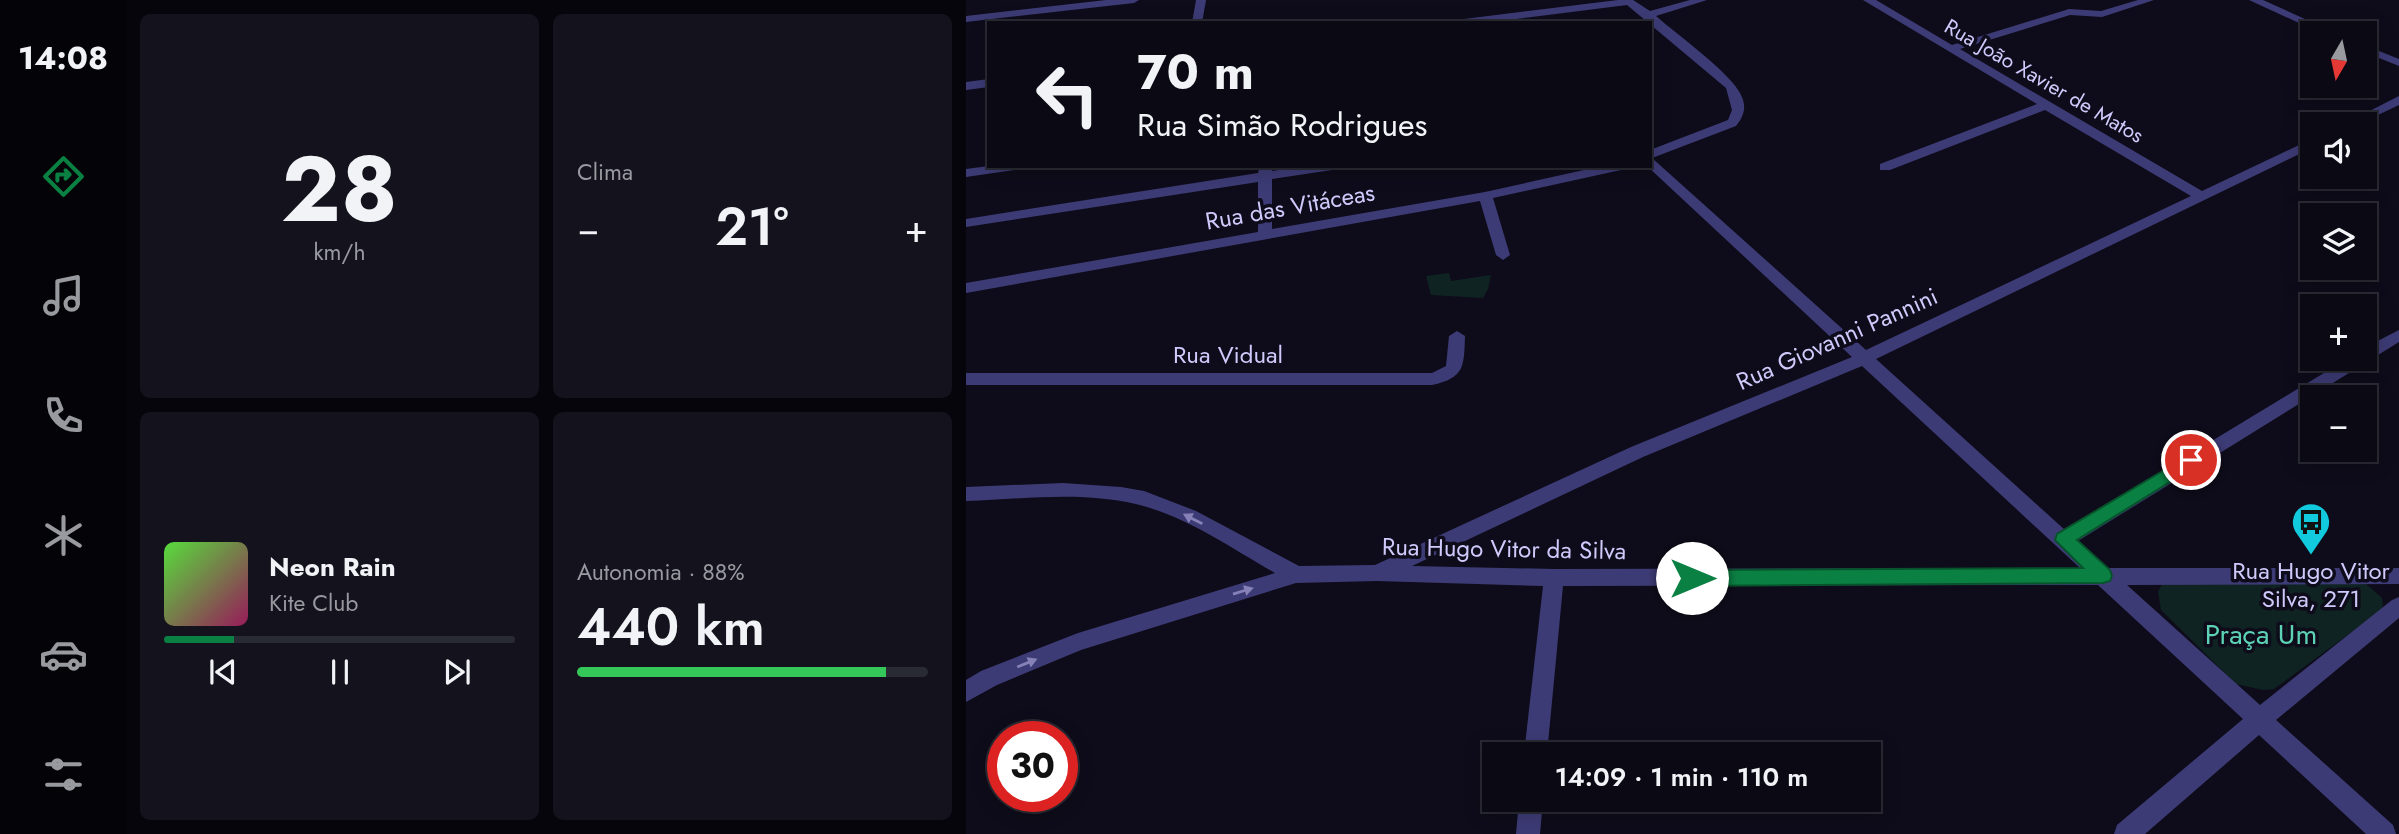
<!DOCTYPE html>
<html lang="pt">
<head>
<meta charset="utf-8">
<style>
  :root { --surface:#0a0914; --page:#13121d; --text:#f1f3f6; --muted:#999aa0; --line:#2a2a34; --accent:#0b8043 }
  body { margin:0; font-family:Jost,sans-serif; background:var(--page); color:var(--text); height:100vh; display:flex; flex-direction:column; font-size:26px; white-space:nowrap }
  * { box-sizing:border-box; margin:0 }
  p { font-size:23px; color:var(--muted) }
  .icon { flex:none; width:38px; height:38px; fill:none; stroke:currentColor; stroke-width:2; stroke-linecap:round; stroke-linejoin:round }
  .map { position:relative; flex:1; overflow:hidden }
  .panel { display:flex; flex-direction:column; gap:14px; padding:14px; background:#06050b; width:840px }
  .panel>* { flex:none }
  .guide { position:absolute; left:21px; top:21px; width:665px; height:147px; border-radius:0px; box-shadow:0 4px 18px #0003,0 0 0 2px var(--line); background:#0a0914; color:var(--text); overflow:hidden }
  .needle { width:46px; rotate:189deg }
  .tools { position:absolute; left:1334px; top:21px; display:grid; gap:14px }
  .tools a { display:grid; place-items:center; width:77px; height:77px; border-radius:0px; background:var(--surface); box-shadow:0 4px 18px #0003,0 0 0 2px var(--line); font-size:35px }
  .speed { position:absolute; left:21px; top:721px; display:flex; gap:14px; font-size:35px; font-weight:700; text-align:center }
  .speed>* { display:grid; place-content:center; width:91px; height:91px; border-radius:50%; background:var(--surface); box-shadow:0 4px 18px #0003,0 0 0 2px var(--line); line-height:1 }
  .speed .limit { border:10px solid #d22; background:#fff; color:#111 }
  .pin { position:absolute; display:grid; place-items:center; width:60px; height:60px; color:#fff; margin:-30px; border:4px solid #fff; border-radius:50%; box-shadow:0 2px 7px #0007 }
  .me { position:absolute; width:77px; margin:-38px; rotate:90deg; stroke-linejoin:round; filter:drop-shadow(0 0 5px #0008) }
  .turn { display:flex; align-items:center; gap:24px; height:147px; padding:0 35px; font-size:32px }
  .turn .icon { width:91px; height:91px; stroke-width:2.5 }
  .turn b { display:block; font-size:49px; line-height:60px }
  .big { font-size:52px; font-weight:600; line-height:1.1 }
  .panel .tile { flex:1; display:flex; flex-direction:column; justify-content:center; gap:10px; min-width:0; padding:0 24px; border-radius:10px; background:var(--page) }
  .panel .dial { align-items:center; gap:0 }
  .dial b { font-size:91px; line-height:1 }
  .song { display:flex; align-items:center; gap:21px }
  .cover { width:84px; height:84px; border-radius:10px; background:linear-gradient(135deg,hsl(110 70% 55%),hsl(330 70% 35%)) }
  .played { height:7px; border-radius:4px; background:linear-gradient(90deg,var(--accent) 20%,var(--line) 20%) }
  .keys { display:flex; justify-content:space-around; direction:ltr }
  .heat { display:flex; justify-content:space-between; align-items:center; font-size:38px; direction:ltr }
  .charge { height:10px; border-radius:5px; background:linear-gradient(90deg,#34c759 88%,var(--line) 0) }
  .panel .tiles { flex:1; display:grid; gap:14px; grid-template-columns:repeat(2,1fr) }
  .trip { position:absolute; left:516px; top:742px; width:399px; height:70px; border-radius:0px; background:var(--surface); box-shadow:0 4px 18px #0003,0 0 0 2px var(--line); font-weight:600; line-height:70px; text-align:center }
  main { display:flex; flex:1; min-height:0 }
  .dock { display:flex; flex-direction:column; width:126px; justify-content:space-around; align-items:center; background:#040408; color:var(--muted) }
  .dock .icon { width:49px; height:49px }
  .dock .on { color:var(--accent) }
  .dock b { font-size:32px; color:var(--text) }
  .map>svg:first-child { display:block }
  .green { fill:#102323 }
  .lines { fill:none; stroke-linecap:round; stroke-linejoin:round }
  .minor { fill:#3d3b75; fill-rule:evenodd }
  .oneway { fill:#8682b8 }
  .route { fill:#0b8043; stroke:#07532c; stroke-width:2 }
  .labels { text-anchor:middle; stroke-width:7; stroke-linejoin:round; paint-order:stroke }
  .far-street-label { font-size:21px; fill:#cfcafb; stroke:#0e0c1a }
  .street-label { font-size:24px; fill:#cfcafb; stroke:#0e0c1a }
  .poi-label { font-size:24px; fill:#cfcafb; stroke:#0e0c1a }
  .near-park-label { font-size:28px; fill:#5dd3b5; stroke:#0e0c1a }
</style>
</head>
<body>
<main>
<nav class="dock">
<b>14:08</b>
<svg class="icon on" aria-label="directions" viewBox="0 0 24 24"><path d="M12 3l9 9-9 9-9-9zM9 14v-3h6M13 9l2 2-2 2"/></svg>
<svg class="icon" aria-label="music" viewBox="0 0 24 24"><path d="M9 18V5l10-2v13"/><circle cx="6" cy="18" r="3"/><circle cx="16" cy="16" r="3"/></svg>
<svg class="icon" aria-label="phone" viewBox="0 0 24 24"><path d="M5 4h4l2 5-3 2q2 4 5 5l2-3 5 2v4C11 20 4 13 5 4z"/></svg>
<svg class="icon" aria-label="climate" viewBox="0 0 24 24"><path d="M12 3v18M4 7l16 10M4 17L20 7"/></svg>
<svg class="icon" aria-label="car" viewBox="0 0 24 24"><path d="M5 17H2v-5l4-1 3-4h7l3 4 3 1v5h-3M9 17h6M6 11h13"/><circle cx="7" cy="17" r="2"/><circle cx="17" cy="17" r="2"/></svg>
<svg class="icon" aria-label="filters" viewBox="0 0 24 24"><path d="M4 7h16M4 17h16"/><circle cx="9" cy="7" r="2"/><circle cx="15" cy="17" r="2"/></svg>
</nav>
<section class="panel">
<div class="tiles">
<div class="tile dial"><b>28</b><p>km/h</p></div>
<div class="tile"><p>Clima</p>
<div class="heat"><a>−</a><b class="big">21°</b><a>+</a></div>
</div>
<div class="tile">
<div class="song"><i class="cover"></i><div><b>Neon Rain</b><p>Kite Club</p></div></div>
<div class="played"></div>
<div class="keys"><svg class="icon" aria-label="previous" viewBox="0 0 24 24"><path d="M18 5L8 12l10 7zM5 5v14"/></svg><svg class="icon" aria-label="pause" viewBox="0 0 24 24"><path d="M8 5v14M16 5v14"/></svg><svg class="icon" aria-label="next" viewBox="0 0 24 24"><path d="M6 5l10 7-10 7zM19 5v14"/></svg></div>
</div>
<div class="tile"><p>Autonomia · 88%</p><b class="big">440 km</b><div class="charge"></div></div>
</div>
</section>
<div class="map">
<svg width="1433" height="834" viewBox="0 0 1433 834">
  <rect width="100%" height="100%" fill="#0e0c1a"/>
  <!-- green -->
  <g class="green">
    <path d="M483,273L485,281L525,275L522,289L517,298L465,295L460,276Z"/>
    <path d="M1196,584H1400L1416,598L1417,609L1308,689L1297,690L1270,684L1195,610L1192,592Z"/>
  </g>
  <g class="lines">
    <!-- minor -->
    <g class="minor">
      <path d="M140,0H173L168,3L0,22V16Z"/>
      <path d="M230,0H240L236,23H226Z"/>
      <path d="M652,0H667L684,11L724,0H741L690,16C710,34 765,73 775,95C781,107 778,116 770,126L686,158L900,350L1225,196L1079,110L924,170H914V164L1071,104L897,0H910L986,45L1103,9L1135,11L1172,0H1188L1136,17L1104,15L994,49L1236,191L1346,139V148L910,359L1099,530L1381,359H1398V348L1433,330V342L1112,541L1142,568H1433V584L1161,585L1294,705L1426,600L1433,597V618L1310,720L1427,825L1430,834H1400L1293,735L1179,834H1148L1151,825L1277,719L1132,585L597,586L581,754H558L577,586L411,581L330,583L115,650L31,685L0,702V680L15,671L112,633L309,573C267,549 227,521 181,507C123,490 59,499 0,501V487L97,483L155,487L178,491L230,511L333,566L409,565L665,447L886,357L681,166H684V150L762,120L766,110L760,88L661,5L519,23H485L490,20ZM896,366L1114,568L588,569L446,566L677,457Z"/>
      <path d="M1283,0H1297L1370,33H1355Z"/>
      <path d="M1398,45L1433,59V66L1398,52Z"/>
      <path d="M23,79V87L0,90V82Z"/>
      <path d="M1433,96V105L1393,124H1378Z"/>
      <path d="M23,166H54L48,170L0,177V169Z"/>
      <path d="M294,166H304L306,171L339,166H372L366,170L306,179V229L519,192L636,166H661L655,170L527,198L544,255L537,260L530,255L514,201L0,293V283L292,232V182L0,227V219L292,173Z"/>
      <path d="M491,331L499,336C498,366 499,378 466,385H0V373H466L480,366L483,336Z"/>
      <path d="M553,800H577L574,834H550Z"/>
    </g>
  </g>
  <!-- one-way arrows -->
  <defs><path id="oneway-solid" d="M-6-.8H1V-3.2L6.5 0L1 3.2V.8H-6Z" transform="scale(1.75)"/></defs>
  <g class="oneway">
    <use href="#oneway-solid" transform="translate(227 519) rotate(-153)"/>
    <use href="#oneway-solid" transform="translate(277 591) rotate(-17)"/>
    <use href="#oneway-solid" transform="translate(61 663) rotate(-22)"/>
  </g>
  <!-- route -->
  <path class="route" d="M1225,454L1231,456L1233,460L1231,465L1111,540L1144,570L1146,576L1144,581L1137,583L726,586L719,583L716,578L719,572L726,570L1117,568L1089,540L1091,534Z"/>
  <!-- icons -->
  <defs>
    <g id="bus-pin" transform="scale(2.0125)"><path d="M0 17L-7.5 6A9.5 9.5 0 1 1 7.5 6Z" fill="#12cade" stroke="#0e0c1a"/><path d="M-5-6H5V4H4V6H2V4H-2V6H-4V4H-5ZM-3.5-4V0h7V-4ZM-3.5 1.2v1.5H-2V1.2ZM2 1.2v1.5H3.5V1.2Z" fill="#111"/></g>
  </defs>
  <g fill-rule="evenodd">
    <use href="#bus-pin" x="1345" y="522"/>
  </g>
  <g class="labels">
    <!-- far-street labels -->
    <g class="far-street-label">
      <text transform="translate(1078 81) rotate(30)" y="7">Rua João Xavier de Matos</text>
    </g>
    <!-- street labels -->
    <g class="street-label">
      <text transform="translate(324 207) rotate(-10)" y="8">Rua das Vitáceas</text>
      <text transform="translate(871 339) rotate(-24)" y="8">Rua Giovanni Pannini</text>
      <text x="262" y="363">Rua Vidual</text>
      <text transform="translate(538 549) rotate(1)" y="8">Rua Hugo Vitor da Silva</text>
    </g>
    <!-- poi labels -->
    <g class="poi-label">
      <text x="1345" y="579">Rua Hugo Vitor<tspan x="1345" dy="28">Silva, 271</tspan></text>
    </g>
    <!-- near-park labels -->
    <g class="near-park-label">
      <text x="1295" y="644">Praça Um</text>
    </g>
  </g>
</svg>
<div class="tools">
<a><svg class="needle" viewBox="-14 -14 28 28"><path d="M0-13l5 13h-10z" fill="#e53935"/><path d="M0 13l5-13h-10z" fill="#999aa0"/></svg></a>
<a><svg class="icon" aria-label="sound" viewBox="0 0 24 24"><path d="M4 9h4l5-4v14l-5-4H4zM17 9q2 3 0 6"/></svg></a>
<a><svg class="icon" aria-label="layers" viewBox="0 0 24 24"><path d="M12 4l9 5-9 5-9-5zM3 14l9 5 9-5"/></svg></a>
<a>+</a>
<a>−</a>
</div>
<div class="speed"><div class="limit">30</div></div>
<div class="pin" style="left:1225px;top:460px;background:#d93025"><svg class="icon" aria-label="arrive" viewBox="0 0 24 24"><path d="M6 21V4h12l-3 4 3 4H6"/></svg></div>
<svg class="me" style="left:726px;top:578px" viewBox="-20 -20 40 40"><circle r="19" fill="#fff"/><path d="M0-13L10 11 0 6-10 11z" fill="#0b8043"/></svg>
<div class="trip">14:09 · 1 min · 110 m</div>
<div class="guide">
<div class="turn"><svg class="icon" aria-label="left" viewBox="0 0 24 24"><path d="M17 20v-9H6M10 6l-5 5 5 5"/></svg><div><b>70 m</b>Rua Simão Rodrigues</div></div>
</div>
</div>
</main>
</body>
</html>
